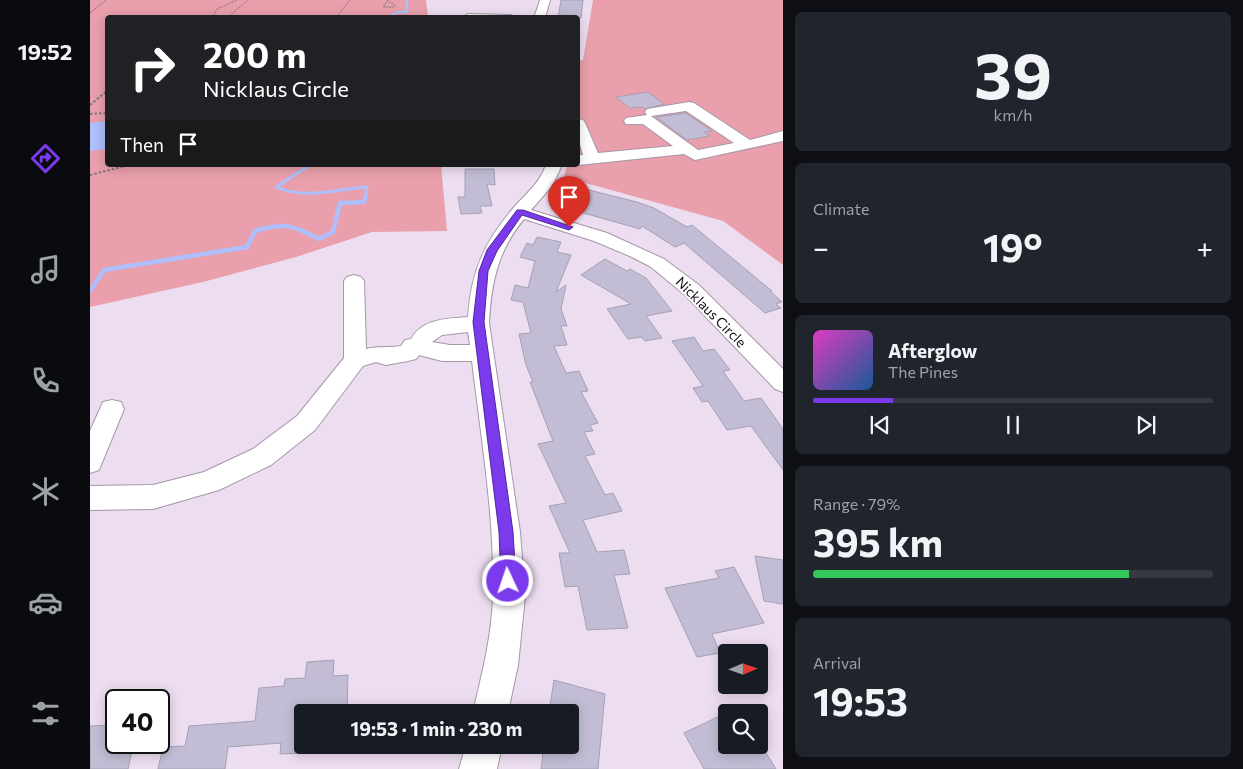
<!DOCTYPE html>
<html lang="en">
<head>
<meta charset="utf-8">
<style>
  :root { --surface:#171b24; --page:#20242c; --text:#f1f3f6; --muted:#9ea1a6; --line:#363941; --accent:#7c3aed }
  body { margin:0; font-family:Commissioner,sans-serif; background:var(--page); color:var(--text); height:100vh; display:flex; flex-direction:column; font-size:19px; white-space:nowrap }
  * { box-sizing:border-box; margin:0 }
  p { font-size:16px; color:var(--muted) }
  .icon { flex:none; width:28px; height:28px; fill:none; stroke:currentColor; stroke-width:2; stroke-linecap:round; stroke-linejoin:round }
  .map { position:relative; flex:1; overflow:hidden }
  .panel { display:flex; flex-direction:column; gap:12px; padding:12px; background:#0d0f14; width:460px }
  .panel>* { flex:none }
  .hud { position:absolute; left:15px; top:15px; width:475px; height:152px; border-radius:5px; box-shadow:0 2px 12px #0003; background:#202124; color:#fff; overflow:hidden }
  .needle { width:32px; rotate:88deg }
  .fabs { position:absolute; left:628px; top:644px; display:grid; gap:10px }
  .fabs a { display:grid; place-items:center; width:50px; height:50px; border-radius:5px; background:var(--surface); box-shadow:0 2px 12px #0003; font-size:25px }
  .speed { position:absolute; left:15px; top:689px; display:flex; gap:10px; font-size:25px; font-weight:700; text-align:center }
  .speed>* { display:grid; place-content:center; width:65px; height:65px; border-radius:50%; background:var(--surface); box-shadow:0 2px 12px #0003; line-height:1 }
  .speed .limit { border:2px solid #111; border-radius:8px; background:#fff; color:#111 }
  .pin { position:absolute; display:grid; place-items:center; width:42px; height:42px; color:#fff; margin:-51px -21px; border-radius:50% 50% 50% 0; rotate:-45deg; box-shadow:0 0 5px #0007 }
  .pin .icon { rotate:45deg }
  .me { position:absolute; width:55px; margin:-28px; rotate:357deg; stroke-linejoin:round; filter:drop-shadow(0 0 4px #0008) }
  .turn { display:flex; align-items:center; gap:18px; height:105px; padding:0 15px; font-size:22px }
  .turn .icon { width:65px; height:65px; stroke-width:2.5 }
  .turn b { display:block; font-size:35px; line-height:42px }
  .then { display:flex; align-items:center; height:48px; padding:0 15px; background:#0003; gap:10px; font-size:19px }
  .big { font-size:38px; font-weight:700; line-height:1.1 }
  .panel .tile { flex:1; display:flex; flex-direction:column; justify-content:center; gap:8px; min-width:0; padding:0 18px; border-radius:8px; background:var(--page) }
  .panel .dial { align-items:center; gap:0 }
  .dial b { font-size:65px; line-height:1 }
  .song { display:flex; align-items:center; gap:15px }
  .cover { width:60px; height:60px; border-radius:8px; background:linear-gradient(135deg,hsl(310 70% 55%),hsl(210 70% 35%)) }
  .played { height:5px; border-radius:2px; background:linear-gradient(90deg,var(--accent) 20%,var(--line) 20%) }
  .keys { display:flex; justify-content:space-around; direction:ltr }
  .heat { display:flex; justify-content:space-between; align-items:center; font-size:28px; direction:ltr }
  .charge { height:8px; border-radius:4px; background:linear-gradient(90deg,#34c759 79%,var(--line) 0) }
  .trip { position:absolute; left:204px; top:704px; width:285px; height:50px; border-radius:5px; background:var(--surface); box-shadow:0 2px 12px #0003; font-weight:700; line-height:50px; text-align:center }
  main { display:flex; flex:1; min-height:0 }
  .tabs { display:flex; flex-direction:column; width:90px; justify-content:space-around; align-items:center; background:#090b0e; color:var(--muted) }
  .tabs .icon { width:35px; height:35px }
  .tabs .on { color:var(--accent) }
  .tabs b { font-size:22px; color:var(--text) }
  .map>svg:first-child { display:block }
  .green { fill:#eaa0ac }
  .water { fill:#adc0fd }
  .lines { fill:none; stroke-linecap:round; stroke-linejoin:round }
  .stream-far2 { stroke:#adc0fd; stroke-width:2.5 }
  .stream-far1 { stroke:#adc0fd; stroke-width:3 }
  .stream { stroke:#adc0fd; stroke-width:4.5 }
  .building { fill:#c2bdd4; stroke:#a5a0b6 }
  .minor-casing { stroke:#a596a8; stroke-width:2 }
  .path-far1 { stroke:#807582; stroke-width:1; stroke-dasharray:2 1; stroke-linecap:butt }
  .path { stroke:#807582; stroke-width:2; stroke-dasharray:2.5 2; stroke-linecap:butt }
  .minor { fill:#fff; fill-rule:evenodd }
  .route { fill:#7c3aed; stroke:#51269a }
  .labels { text-anchor:middle; stroke-width:4; stroke-linejoin:round; paint-order:stroke }
  .street-label { font-size:14px; fill:#171118; stroke:#fff }
</style>
</head>
<body>
<main>
<nav class="tabs">
<b>19:52</b>
<svg class="icon on" aria-label="directions" viewBox="0 0 24 24"><path d="M12 3l9 9-9 9-9-9zM9 14v-3h6M13 9l2 2-2 2"/></svg>
<svg class="icon" aria-label="music" viewBox="0 0 24 24"><path d="M9 18V5l10-2v13"/><circle cx="6" cy="18" r="3"/><circle cx="16" cy="16" r="3"/></svg>
<svg class="icon" aria-label="phone" viewBox="0 0 24 24"><path d="M5 4h4l2 5-3 2q2 4 5 5l2-3 5 2v4C11 20 4 13 5 4z"/></svg>
<svg class="icon" aria-label="climate" viewBox="0 0 24 24"><path d="M12 3v18M4 7l16 10M4 17L20 7"/></svg>
<svg class="icon" aria-label="car" viewBox="0 0 24 24"><path d="M5 17H2v-5l4-1 3-4h7l3 4 3 1v5h-3M9 17h6M6 11h13"/><circle cx="7" cy="17" r="2"/><circle cx="17" cy="17" r="2"/></svg>
<svg class="icon" aria-label="filters" viewBox="0 0 24 24"><path d="M4 7h16M4 17h16"/><circle cx="9" cy="7" r="2"/><circle cx="15" cy="17" r="2"/></svg>
</nav>
<div class="map">
<svg width="693" height="769" viewBox="0 0 693 769">
  <rect width="100%" height="100%" fill="#edddf1"/>
  <!-- green -->
  <g class="green">
    <path d="M0,0H336L338,17L18,18V165H351L357,231L282,232L206,257L113,282L0,307Z"/>
    <path d="M503,0H693V265L633,221L474,177L477,165H488V60H493Z"/>
  </g>
  <!-- water -->
  <path class="water" d="M17,121V149L0,151V123Z"/>
  <g class="lines">
    <!-- stream-far2 -->
    <path class="stream-far2" d="M297,18L307,12H317V0"/>
    <!-- stream-far1 -->
    <path class="stream-far1" d="M220,165L186,187C215,200 246,189 277,187L275,199"/>
    <!-- stream -->
    <path class="stream" d="M0,291L14,270L157,247L165,231C194,222 203,225 229,239L243,232L250,203L274,202L275,198"/>
  </g>
  <!-- building -->
  <g class="building">
    <path d="M471,0H493L491,18H468Z"/>
    <path d="M558,92L574,104L555,109L553,107L540,108L526,97Z"/>
    <path d="M596,113L622,131L614,132L620,136L597,140L566,117Z"/>
    <path d="M375,169H404L405,185L397,184L402,206H390L392,213L371,214L368,197H375Z"/>
    <path d="M479,185L547,202L564,208L597,227L602,225L682,291H680L692,302L686,304L691,308L675,313L594,243L585,247L552,226L550,229L483,210L487,205L468,200Z"/>
    <path d="M447,237L471,242L467,252L481,255L466,292L476,285L471,309L477,326H471L477,345L464,346L476,373L489,371L498,391L491,392L508,423L500,425L503,431L494,432L505,454L495,456L515,495L523,493L532,511L493,520L507,552L534,550L540,574L524,575L538,628L497,630L488,586L475,587L469,553H480L459,506L476,503L448,444L463,441L440,382H443L436,365L429,334L441,333L433,302L421,300L425,285L438,288L445,261L430,257L437,243L443,245Z"/>
    <path d="M515,259L537,271L540,269L556,278L582,311L556,316L572,338L555,341L551,337L538,339L517,309L541,304L491,275Z"/>
    <path d="M604,337L613,351L624,349L640,370L633,371L654,401L671,398L693,429V470L661,426L637,430L618,401L612,402L603,388L613,386L582,341Z"/>
    <path d="M665,556L693,560V604L674,601Z"/>
    <path d="M644,567L674,623L622,634L630,653L607,657L575,588L629,578L625,571Z"/>
    <path d="M244,660L243,676L258,675L257,712H212V753L190,754L191,743L138,747L135,769H68L73,747L95,746L99,726L165,721L169,688L194,686L195,679L215,678L217,662Z"/>
    <path d="M464,680L515,694L508,769H451L454,745H480V712H459Z"/>
    <path d="M636,713V745H671L686,769H614L594,733Z"/>
    <path d="M26,725V742H44L38,769H0V726Z"/>
  </g>
  <g class="lines">
    <!-- minor casing -->
    <g class="minor-casing">
      <g id="minor">
        <path d="M450,0H460L455,18H444Z"/>
        <path d="M378,14L421,15L426,18L373,17Z"/>
        <path d="M599,102L604,103L660,140L693,131V141L605,160L594,154L488,165V155H493L488,137V119L493,120L495,123L508,153L583,146L553,124H536L534,121L536,118L557,115L555,112L557,109ZM596,111L644,143L608,150L561,116Z"/>
        <path d="M456,165H472L462,186L441,210L517,233L574,259L609,285L693,369V392L685,389L595,295L561,267L542,257L504,241L434,219C408,250 401,283 399,323L430,532L435,597L428,665L418,712H383C392,674 402,635 403,596C405,518 391,438 382,361H352L329,355L326,359L318,361L296,365L286,362L273,366L225,430L181,465L129,490L63,509L0,510V486L63,485L114,472L163,449L207,416L254,358V281L257,277L264,275L271,277L274,281L276,349C288,346 298,348 311,346L315,340L321,339C333,318 356,319 378,317C381,271 395,240 426,205C438,192 450,182 456,165ZM378,332L380,345H360L342,342L352,335Z"/>
        <path d="M22,400L31,402L34,409L9,470L0,473V431L13,402Z"/>
        <path d="M376,745H412L407,769H369Z"/>
      </g>
    </g>
    <!-- path-far1 -->
    <g class="path-far1">
      <path d="M298,0L293,7H304L305,5L298,1"/>
      <path d="M0,13L16,0"/>
      <path d="M122,18L127,9L147,0"/>
      <path d="M137,18L158,0"/>
      <path d="M246,18L260,0"/>
    </g>
    <!-- path -->
    <g class="path">
      <path d="M0,105L18,90"/>
      <path d="M0,114L18,113"/>
      <path d="M0,175L39,165"/>
    </g>
    <!-- minor -->
    <use href="#minor" class="minor"/>
  </g>
  <!-- route -->
  <path class="route" d="M427,210H433L483,227L479,230L432,215L407,251L398,271L394,322L423,532L426,581L424,586L418,588L413,586L411,581L409,532L383,322L389,271L397,250Z"/>
  <g class="labels">
    <!-- street labels -->
    <g class="street-label">
      <text transform="translate(621 312) rotate(45)" y="5">Nicklaus Circle</text>
    </g>
  </g>
</svg>
<div class="fabs">
<a><svg class="needle" viewBox="-14 -14 28 28"><path d="M0-13l5 13h-10z" fill="#e53935"/><path d="M0 13l5-13h-10z" fill="#9ea1a6"/></svg></a>
<a><svg class="icon" aria-label="search" viewBox="0 0 24 24"><circle cx="10" cy="10" r="6"/><path d="M15 15l6 6"/></svg></a>
</div>
<div class="speed"><div class="limit">40</div></div>
<div class="pin" style="left:479px;top:227px;background:#d93025"><svg class="icon" aria-label="arrive" viewBox="0 0 24 24"><path d="M6 21V4h12l-3 4 3 4H6"/></svg></div>
<svg class="me" style="left:418px;top:581px" viewBox="-20 -20 40 40"><circle r="17" fill="#7c3aed" stroke="#fff" stroke-width="3"/><path d="M0-11L8 9 0 5-8 9z" fill="#fff"/></svg>
<div class="trip">19:53 · 1 min · 230 m</div>
<div class="hud">
<div class="turn"><svg class="icon" aria-label="right" viewBox="0 0 24 24"><path d="M7 20v-9h11M14 6l5 5-5 5"/></svg><div><b>200 m</b>Nicklaus Circle</div></div>
<div class="then">Then<svg class="icon" aria-label="arrive" viewBox="0 0 24 24"><path d="M6 21V4h12l-3 4 3 4H6"/></svg></div>
</div>
</div>
<section class="panel">
<div class="tile dial"><b>39</b><p>km/h</p></div>
<div class="tile"><p>Climate</p>
<div class="heat"><a>−</a><b class="big">19°</b><a>+</a></div>
</div>
<div class="tile">
<div class="song"><i class="cover"></i><div><b>Afterglow</b><p>The Pines</p></div></div>
<div class="played"></div>
<div class="keys"><svg class="icon" aria-label="previous" viewBox="0 0 24 24"><path d="M18 5L8 12l10 7zM5 5v14"/></svg><svg class="icon" aria-label="pause" viewBox="0 0 24 24"><path d="M8 5v14M16 5v14"/></svg><svg class="icon" aria-label="next" viewBox="0 0 24 24"><path d="M6 5l10 7-10 7zM19 5v14"/></svg></div>
</div>
<div class="tile"><p>Range · 79%</p><b class="big">395 km</b><div class="charge"></div></div>
<div class="tile"><p>Arrival</p><b class="big">19:53</b></div>
</section>
</main>
</body>
</html>
